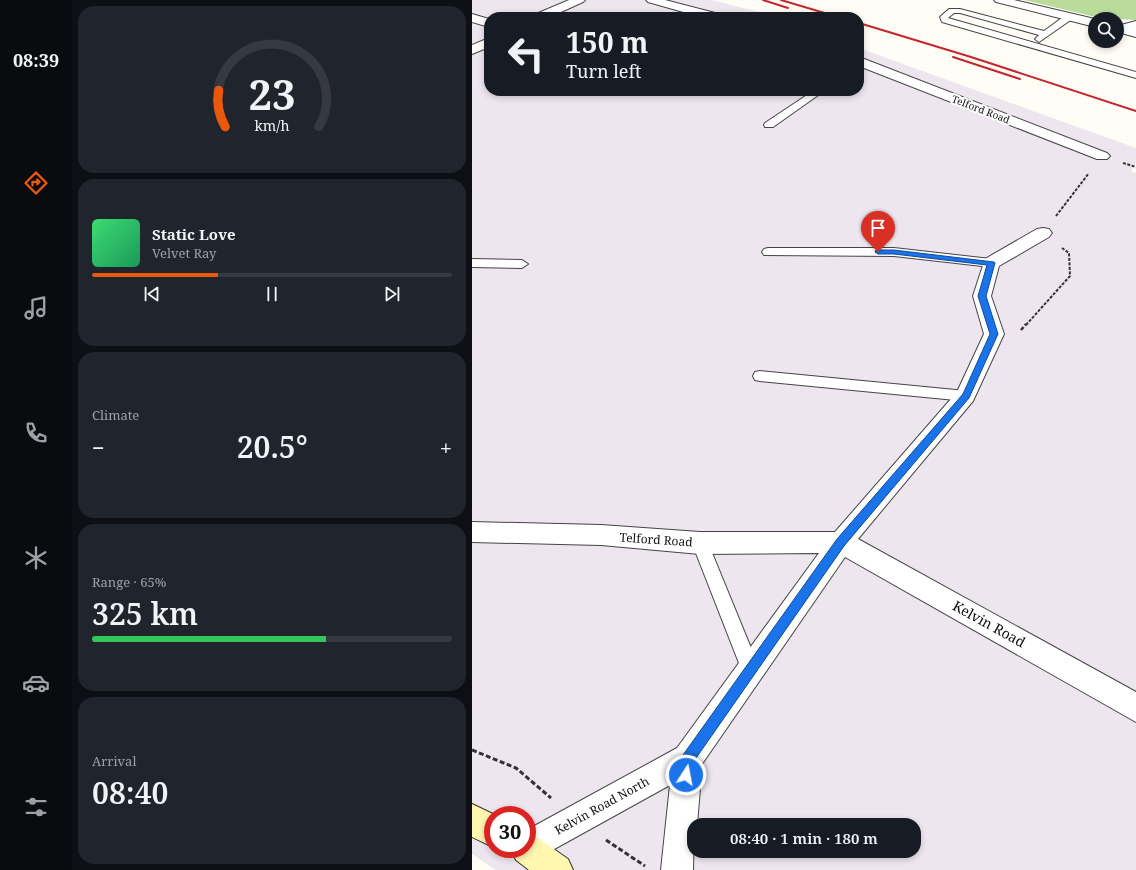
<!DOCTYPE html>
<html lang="en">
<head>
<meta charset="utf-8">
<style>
  :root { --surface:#171b24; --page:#20242c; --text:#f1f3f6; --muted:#9ea1a6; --line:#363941; --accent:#ea580c }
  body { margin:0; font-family:"Noto Serif",serif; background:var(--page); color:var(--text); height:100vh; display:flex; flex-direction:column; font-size:15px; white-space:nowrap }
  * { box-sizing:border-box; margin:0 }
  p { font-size:13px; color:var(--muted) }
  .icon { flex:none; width:22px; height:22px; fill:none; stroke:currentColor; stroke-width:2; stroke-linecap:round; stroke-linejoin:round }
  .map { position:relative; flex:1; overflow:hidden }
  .sheet { display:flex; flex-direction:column; gap:6px; padding:6px; background:#0d0f14; width:400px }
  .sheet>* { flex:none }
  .top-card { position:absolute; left:12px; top:12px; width:380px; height:84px; border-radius:16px; box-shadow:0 2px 6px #0003; background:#171b24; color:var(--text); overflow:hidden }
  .buttons { position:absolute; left:616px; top:12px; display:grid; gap:8px }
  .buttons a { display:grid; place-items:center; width:36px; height:36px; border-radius:50%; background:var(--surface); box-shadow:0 2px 6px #0003; font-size:20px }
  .speed { position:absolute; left:12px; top:806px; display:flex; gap:8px; font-size:20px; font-weight:700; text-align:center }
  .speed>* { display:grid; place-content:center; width:52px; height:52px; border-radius:50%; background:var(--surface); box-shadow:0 2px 6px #0003; line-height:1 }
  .speed .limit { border:6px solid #d22; background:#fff; color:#111 }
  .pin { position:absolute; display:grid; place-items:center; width:34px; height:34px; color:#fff; margin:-41px -17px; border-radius:50% 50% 50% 0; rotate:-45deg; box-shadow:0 0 4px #0007 }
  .pin .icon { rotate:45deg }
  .me { position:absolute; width:44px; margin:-22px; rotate:11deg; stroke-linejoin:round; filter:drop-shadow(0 0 3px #0008) }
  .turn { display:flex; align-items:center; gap:14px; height:84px; padding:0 16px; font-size:18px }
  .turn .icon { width:52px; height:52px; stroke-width:2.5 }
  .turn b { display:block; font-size:28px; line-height:34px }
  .big { font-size:30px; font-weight:600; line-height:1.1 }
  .sheet .tile { flex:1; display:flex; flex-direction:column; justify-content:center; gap:6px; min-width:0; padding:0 14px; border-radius:16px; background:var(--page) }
  .sheet .dial { align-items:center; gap:0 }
  .dial svg { height:104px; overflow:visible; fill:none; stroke:var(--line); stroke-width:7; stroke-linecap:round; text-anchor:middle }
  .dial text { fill:var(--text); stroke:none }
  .song { display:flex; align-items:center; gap:12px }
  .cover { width:48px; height:48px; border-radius:6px; background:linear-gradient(135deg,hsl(140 70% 55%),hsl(150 70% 35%)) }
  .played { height:4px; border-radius:2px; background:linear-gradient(90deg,var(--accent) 35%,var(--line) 35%) }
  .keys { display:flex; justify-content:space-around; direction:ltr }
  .heat { display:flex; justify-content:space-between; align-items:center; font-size:22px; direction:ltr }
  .charge { height:6px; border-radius:3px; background:linear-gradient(90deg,#34c759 65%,var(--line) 0) }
  .trip { position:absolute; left:215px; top:818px; width:234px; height:40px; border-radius:16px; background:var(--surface); box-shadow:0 2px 6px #0003; font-weight:600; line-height:40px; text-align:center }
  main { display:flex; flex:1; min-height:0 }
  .dock { display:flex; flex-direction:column; width:72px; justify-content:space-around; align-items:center; background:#090b0e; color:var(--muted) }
  .dock .icon { width:28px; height:28px }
  .dock .on { color:var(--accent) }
  .dock b { font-size:18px; color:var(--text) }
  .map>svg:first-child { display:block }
  .industrial { fill:#eee6ef; fill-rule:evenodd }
  .forest { fill:#b9dc9c }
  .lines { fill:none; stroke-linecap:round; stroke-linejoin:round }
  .service-casing { stroke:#444; stroke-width:2 }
  .minor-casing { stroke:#444; stroke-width:2 }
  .tertiary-casing { stroke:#444; stroke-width:2 }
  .secondary-casing { stroke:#333; stroke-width:2 }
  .path-far2 { stroke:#333; stroke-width:2; stroke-dasharray:3 1.5; stroke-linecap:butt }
  .path-far1 { stroke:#333; stroke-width:2.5; stroke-dasharray:4 2; stroke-linecap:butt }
  .path { stroke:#333; stroke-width:3; stroke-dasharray:5 2.5; stroke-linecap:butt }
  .service { fill:#fff; fill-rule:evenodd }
  .minor { fill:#fff; fill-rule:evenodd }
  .tertiary { fill:#fff; fill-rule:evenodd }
  .secondary { fill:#fff6b0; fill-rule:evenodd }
  .rail { stroke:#c4262e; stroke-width:2 }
  .route { fill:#1a73e8; stroke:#114b97 }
  .labels { text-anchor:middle; stroke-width:4; stroke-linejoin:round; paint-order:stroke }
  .far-street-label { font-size:10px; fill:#111; stroke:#fff }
  .street-label { font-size:12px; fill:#111; stroke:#fff }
  .near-street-label { font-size:14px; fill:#111; stroke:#fff }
</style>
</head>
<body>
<main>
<nav class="dock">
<b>08:39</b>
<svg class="icon on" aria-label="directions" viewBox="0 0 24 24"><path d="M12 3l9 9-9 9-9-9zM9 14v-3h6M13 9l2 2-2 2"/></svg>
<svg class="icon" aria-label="music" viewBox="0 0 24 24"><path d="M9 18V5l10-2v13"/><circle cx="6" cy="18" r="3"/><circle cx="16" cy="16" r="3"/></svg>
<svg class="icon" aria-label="phone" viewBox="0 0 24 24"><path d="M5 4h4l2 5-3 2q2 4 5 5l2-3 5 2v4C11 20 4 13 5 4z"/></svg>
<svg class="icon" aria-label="climate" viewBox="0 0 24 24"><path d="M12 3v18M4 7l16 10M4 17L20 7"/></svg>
<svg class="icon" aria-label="car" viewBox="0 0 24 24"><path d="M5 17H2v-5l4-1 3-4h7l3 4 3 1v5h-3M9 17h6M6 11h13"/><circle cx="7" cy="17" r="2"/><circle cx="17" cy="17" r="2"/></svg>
<svg class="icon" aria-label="filters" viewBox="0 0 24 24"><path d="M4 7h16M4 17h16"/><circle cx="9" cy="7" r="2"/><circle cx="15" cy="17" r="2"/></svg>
</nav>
<section class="sheet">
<div class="tile dial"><svg viewBox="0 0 100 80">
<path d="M14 69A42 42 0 1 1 86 69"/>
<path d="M14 69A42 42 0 0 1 9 41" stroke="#ea580c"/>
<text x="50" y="56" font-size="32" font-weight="700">23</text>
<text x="50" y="72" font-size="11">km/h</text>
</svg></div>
<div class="tile">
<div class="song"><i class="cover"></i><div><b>Static Love</b><p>Velvet Ray</p></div></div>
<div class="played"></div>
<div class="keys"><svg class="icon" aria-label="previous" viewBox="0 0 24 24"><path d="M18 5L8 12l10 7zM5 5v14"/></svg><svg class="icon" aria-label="pause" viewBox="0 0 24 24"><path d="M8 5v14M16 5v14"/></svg><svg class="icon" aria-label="next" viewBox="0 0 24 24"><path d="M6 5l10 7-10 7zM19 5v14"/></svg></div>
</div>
<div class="tile"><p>Climate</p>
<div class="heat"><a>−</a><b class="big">20.5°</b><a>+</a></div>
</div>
<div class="tile"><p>Range · 65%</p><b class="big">325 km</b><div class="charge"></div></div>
<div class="tile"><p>Arrival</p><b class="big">08:40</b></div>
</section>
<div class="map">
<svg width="664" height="870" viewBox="0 0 664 870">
  <rect width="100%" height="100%" fill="#fffdf5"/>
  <!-- industrial -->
  <path class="industrial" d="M0,0H239L307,17H17V91H387V48L664,148V163L659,171L664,173V870H24L0,854ZM21,815H55V849H21ZM222,825H442V851H222Z"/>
  <!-- forest -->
  <path class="forest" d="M552,0H664V20L628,18Z"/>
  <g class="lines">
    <!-- service casing -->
    <g class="service-casing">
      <g id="service">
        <path d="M477,9H488L572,31L594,15H600V19L567,42L563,39L567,35L488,13H482L476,18L664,72V78L470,22L468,17Z"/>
        <path d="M341,91H352L301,127H293L292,125L293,123Z"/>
        <path d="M296,248H422L519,259L525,263L519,267L422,256L292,255L290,252L292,249Z"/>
        <path d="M0,259L50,260L56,264L50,268L0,267Z"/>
        <path d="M288,371L494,391L499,392L501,396L499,400L494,401L288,381L283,380L281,376L283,372Z"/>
        <path d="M228,536L234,538L236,543L288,670L286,676L279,679L272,676L220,543L222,538Z"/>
      </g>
    </g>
    <!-- minor casing -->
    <g class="minor-casing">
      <g id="minor">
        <path d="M97,0H113L111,2L78,17H62L64,14Z"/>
        <path d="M174,0H193L247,14L249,17H229L176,2Z"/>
        <path d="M0,14L17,19V27L0,22Z"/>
        <path d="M664,21V29L645,32V26Z"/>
        <path d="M17,38V47L0,54V45Z"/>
        <path d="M387,57L635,153L638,156L635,159H625L387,66Z"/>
        <path d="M571,228L577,229L580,233L577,237L527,266L519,296L532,334L501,401L386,539L664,692V722L373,557L230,764L225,825H222L221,870H189L198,785L66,858L55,863L44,858L40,849H55V830L205,748L347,553L228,554L129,545L0,542V522L129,525L228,532H363L485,392L512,334L501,296L513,259L565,229Z"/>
      </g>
    </g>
    <!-- tertiary casing -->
    <g class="tertiary-casing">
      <g id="tertiary">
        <path d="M522,0H542L623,19V27L524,2Z"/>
        <path d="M645,24L664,29V37L645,32Z"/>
      </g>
    </g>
    <!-- secondary casing -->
    <g class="secondary-casing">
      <g id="secondary">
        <path d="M0,804L23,815H21V847L0,837Z"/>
        <path d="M55,833L66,838L96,859L101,870H57L44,860L39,849H55Z"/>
      </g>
    </g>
    <!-- path-far2 -->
    <g class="path-far2">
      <path d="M651,163L664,167"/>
      <path d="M584,216L617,173"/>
      <path d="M554,325L598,276L597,253L590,248"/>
    </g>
    <!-- path-far1 -->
    <path class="path-far1" d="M549,330L554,324"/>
    <!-- path -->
    <g class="path">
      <path d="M0,750L44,768L79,798"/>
      <path d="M134,840L173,866"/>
    </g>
    <!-- service -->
    <use href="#service" class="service"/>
    <!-- minor -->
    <use href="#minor" class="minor"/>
    <!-- tertiary -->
    <use href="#tertiary" class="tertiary"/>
    <!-- secondary -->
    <use href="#secondary" class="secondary"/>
    <!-- rail -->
    <g class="rail">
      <path d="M291,0L316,8"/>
      <path d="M309,0L366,17"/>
      <path d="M387,23L499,57L664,111"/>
      <path d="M481,57L548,79"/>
    </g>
  </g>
  <!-- route -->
  <path class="route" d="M404,250H422L522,262L523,263L514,296L526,334L497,398L372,546L222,761L219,779L214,781L210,779L208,775L211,755L365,539L491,394L518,334L506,296L515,265L422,254H406L403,252Z"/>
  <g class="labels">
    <!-- far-street labels -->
    <g class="far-street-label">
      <text transform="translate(509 109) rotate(21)" y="4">Telford Road</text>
    </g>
    <!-- street labels -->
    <g class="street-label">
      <text transform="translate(184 540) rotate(4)" y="4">Telford Road</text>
      <text transform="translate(130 806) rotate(-29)" y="4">Kelvin Road North</text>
    </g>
    <!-- near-street labels -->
    <g class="near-street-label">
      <text transform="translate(517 624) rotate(29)" y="5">Kelvin Road</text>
    </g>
  </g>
</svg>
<div class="buttons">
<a><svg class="icon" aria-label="search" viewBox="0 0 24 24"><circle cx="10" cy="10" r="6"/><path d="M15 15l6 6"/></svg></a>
</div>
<div class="speed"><div class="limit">30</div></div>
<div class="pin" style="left:406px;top:252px;background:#d93025"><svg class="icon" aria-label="arrive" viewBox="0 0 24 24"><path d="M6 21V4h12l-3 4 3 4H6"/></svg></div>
<svg class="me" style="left:214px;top:775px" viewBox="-20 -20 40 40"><circle r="17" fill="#1a73e8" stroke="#fff" stroke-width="3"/><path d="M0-11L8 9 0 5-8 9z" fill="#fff"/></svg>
<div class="trip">08:40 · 1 min · 180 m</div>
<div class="top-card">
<div class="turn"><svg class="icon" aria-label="left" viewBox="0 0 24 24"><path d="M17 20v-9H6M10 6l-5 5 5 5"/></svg><div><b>150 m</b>Turn left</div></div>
</div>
</div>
</main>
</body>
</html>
